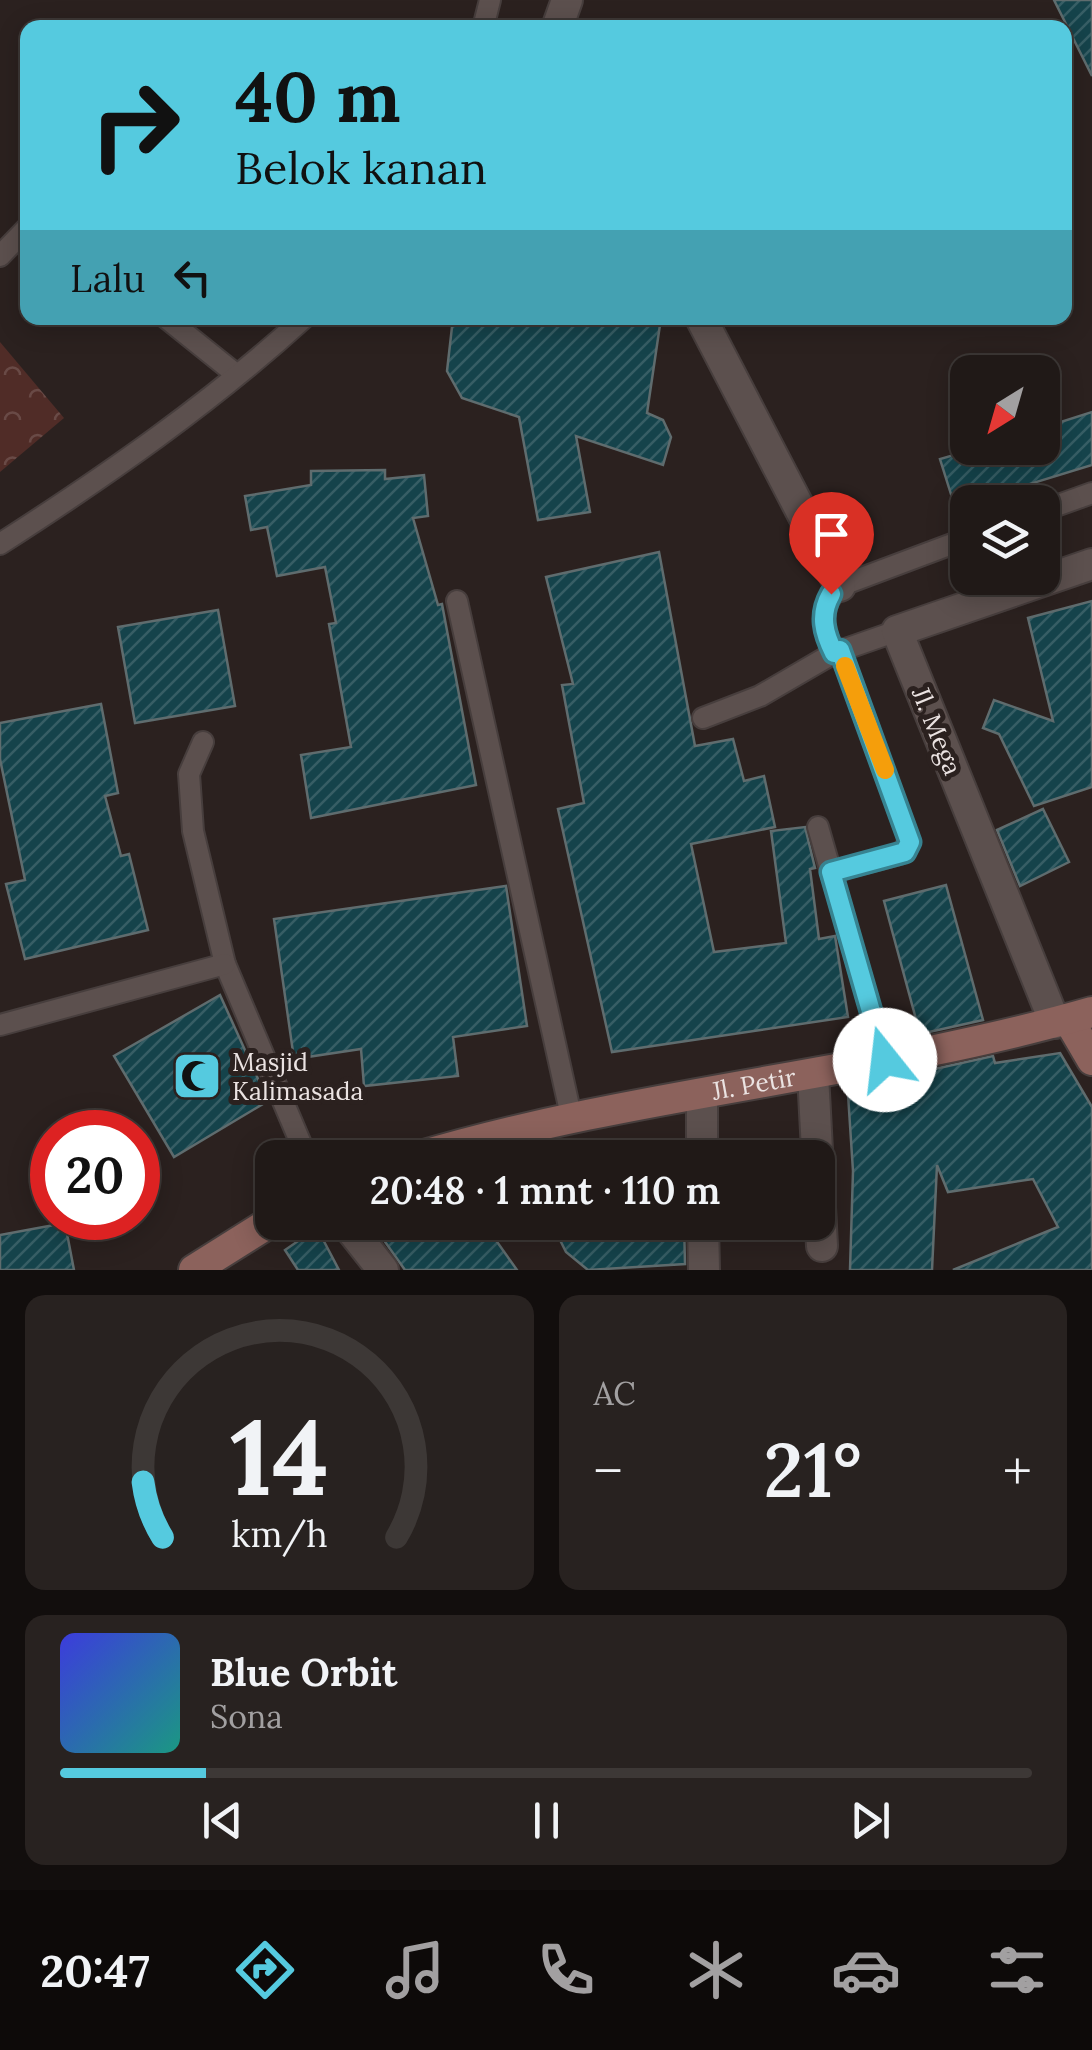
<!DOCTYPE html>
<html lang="id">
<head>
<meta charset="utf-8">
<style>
  :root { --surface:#201917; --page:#282220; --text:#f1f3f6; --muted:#a2a0a1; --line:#3d3836; --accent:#55cadf }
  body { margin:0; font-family:Lora,serif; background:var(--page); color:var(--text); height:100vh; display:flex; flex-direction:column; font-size:38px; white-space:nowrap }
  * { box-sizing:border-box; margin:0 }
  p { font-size:32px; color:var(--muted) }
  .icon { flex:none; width:55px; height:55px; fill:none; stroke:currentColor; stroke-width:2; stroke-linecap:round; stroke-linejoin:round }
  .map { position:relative; height:1270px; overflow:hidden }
  .drawer { display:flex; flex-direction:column; gap:25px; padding:25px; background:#120e0d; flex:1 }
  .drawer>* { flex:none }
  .banner { position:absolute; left:20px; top:20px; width:1052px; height:305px; border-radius:20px; box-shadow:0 5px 25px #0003,0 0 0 2px var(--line); background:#55cadf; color:#111; overflow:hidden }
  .needle { width:65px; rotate:217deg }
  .buttons { position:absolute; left:950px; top:355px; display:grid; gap:20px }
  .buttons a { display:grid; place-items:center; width:110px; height:110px; border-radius:20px; background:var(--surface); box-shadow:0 5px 25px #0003,0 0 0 2px var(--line); font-size:50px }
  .speed { position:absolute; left:30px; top:1110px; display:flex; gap:20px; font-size:50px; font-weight:700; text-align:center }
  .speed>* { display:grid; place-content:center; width:130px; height:130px; border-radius:50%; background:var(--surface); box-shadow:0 5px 25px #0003,0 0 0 2px var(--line); line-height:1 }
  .speed .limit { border:15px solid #d22; background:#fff; color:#111 }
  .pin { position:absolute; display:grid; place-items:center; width:85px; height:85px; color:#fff; margin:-102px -42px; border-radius:50% 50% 50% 0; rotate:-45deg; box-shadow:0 0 10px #0007 }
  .pin .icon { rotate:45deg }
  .me { position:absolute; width:110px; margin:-55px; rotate:344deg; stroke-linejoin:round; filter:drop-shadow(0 0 8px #0008) }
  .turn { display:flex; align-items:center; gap:35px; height:210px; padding:0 50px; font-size:45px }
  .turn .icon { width:130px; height:130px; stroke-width:2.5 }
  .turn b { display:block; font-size:70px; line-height:85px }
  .then { display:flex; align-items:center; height:95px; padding:0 50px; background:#0003; gap:20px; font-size:38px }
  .big { font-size:75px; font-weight:600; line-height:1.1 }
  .drawer .widget { flex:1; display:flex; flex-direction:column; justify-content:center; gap:15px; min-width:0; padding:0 35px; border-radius:20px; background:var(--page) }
  .drawer .dial { align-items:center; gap:0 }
  .dial svg { height:260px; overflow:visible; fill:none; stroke:var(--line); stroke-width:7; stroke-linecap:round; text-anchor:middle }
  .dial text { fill:var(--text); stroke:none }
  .song { display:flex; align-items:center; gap:30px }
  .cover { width:120px; height:120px; border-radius:15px; background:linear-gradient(135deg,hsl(240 70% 55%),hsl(170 70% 35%)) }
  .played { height:10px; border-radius:5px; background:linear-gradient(90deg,var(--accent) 15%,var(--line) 15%) }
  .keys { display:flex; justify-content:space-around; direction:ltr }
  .heat { display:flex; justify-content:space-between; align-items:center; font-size:55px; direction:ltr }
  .drawer .tiles { flex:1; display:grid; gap:25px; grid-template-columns:1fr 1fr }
  .widget:last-child { grid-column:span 2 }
  .trip { position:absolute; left:255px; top:1140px; width:580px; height:100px; border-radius:20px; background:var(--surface); box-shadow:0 5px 25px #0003,0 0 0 2px var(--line); font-weight:600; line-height:100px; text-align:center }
  .dock { display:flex; height:160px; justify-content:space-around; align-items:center; background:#0d0a09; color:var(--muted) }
  .dock .icon { width:70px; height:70px }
  .dock .selected { color:var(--accent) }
  .dock b { font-size:45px; color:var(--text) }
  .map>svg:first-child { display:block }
  .park { fill:url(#park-crowns) }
  .building { fill:url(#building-hatch); stroke:#5f6c6e; stroke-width:2.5 }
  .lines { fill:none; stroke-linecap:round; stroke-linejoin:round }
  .lane-casing { stroke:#473e3d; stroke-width:24 }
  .street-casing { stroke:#473e3d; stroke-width:34 }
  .secondary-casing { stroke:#473e3d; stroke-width:34 }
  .lane { stroke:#5c504e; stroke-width:20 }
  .street { stroke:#5c504e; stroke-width:30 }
  .secondary { stroke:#8c625c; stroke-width:30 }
  .route-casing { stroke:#378391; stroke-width:25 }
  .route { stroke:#55cadf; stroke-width:18 }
  .slow { stroke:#f59e0b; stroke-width:18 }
  .labels { text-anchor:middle; stroke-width:10; stroke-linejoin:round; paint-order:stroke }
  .street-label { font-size:25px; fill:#ebe3e2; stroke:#2b211f }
  .poi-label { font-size:25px; fill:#ebe3e2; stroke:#2b211f; text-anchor:start }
</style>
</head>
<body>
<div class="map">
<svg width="1092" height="1270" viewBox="0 0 1092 1270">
  <defs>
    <pattern id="park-crowns" width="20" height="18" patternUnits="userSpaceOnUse" patternTransform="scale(2.5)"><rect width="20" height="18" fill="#502c27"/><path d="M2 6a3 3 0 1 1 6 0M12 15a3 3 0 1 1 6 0" fill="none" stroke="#694a46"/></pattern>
    <pattern id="building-hatch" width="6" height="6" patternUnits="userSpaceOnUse" patternTransform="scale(2.5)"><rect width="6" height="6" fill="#15434b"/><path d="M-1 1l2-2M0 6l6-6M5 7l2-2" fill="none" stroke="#375e65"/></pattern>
  </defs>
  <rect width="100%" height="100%" fill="#2b211f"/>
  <!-- park -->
  <path class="park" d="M0,342L64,418L0,472Z"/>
  <!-- building -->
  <g class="building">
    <path d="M1054,0H1092V76Z"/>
    <path d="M453,318H661L647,413L663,420L671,437L663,465L576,436L590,512L538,520L519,417L462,398L447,371Z"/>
    <path d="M1092,412V465L955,507L940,459L978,448H1042V428Z"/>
    <path d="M385,470V479L424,475L428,516L413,518L438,605L442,604L476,785L311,818L301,755L351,747L329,624L336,623L325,567L277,576L267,527L251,530L245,496L311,485V471Z"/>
    <path d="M659,552L695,746L733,739L744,781L764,776L775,827L691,844L714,952L786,943L771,831L805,827L815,868L810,869L819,939L835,936L848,1017L612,1052L558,809L584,803L562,685L573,684L546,577Z"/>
    <path d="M1092,601V787L1034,806L999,734L983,728L994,700L1053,721L1028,618Z"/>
    <path d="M218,610L235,706L135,723L118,627Z"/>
    <path d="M101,704L118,793L105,796L121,856L129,854L148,930L25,959L6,884L25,880L0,759V723Z"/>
    <path d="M1043,809L1069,862L1020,886L997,830Z"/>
    <path d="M946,885L983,1020L920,1034L884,901Z"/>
    <path d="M506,886L527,1026L453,1037L458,1076L364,1086L361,1049L294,1059L274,919Z"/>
    <path d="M220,995L268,1101L174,1157L114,1056Z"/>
    <path d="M1060,1053L1092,1107V1270H953L1058,1227L1033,1179L948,1192L937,1165L932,1270H850L853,1171L848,1094L932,1080L930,1070L993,1056L995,1063Z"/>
    <path d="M371,1222H483L517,1270H405Z"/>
    <path d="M551,1222H684L685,1264L588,1270L566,1252Z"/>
    <path d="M65,1223L74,1270H0V1235Z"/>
    <path d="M317,1228L339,1270H298L285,1250Z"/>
  </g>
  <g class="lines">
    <!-- lane casing -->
    <g class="lane-casing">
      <g id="lane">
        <path d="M483,28L490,0"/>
        <path d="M0,256L28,227"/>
        <path d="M166,318L237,375"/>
        <path d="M1042,511L1092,493"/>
        <path d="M0,544C106,476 211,403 304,318"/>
        <path d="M457,601L572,1120"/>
        <path d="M834,653C822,628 818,606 840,586L968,538"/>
        <path d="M703,718L760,696L834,653L897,631"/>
        <path d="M203,742L189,774L193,831L225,964L307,1158"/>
        <path d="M818,827L885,1060"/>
        <path d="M831,872L900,854L910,842L840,650"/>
        <path d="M0,1025L225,964"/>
      </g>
    </g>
    <!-- street casing -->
    <g class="street-casing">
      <g id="street">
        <path d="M557,28L567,0"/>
        <path d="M701,318L840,586"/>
        <path d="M1055,1023L897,631L1092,564"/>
        <path d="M813,1074L822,1246"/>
        <path d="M702,1094V1158"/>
        <path d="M345,1222L383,1270"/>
        <path d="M703,1222L704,1270"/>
      </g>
    </g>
    <!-- secondary casing -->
    <g class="secondary-casing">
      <g id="secondary">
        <path d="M1068,1019L1092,1060"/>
        <path id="s1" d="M414,1158C636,1091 870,1076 1092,1012"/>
        <path d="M194,1270L272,1221"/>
      </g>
    </g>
    <!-- lane -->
    <use href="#lane" class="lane"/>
    <!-- street -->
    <use href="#street" class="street"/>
    <!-- secondary -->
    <use href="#secondary" class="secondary"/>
  </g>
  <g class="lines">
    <!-- route casing -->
    <g class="route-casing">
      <path id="route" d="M831,594C819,615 824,633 834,653L840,650L910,842L905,852L831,872L885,1060"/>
    </g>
    <!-- route -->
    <use href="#route" class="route"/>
    <!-- slow -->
    <path class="slow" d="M845,666L885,770"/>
  </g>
  <!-- icons -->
  <defs>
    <g id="mosque-square" transform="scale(2.5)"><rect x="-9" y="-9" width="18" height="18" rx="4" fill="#55cadf" stroke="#2b211f"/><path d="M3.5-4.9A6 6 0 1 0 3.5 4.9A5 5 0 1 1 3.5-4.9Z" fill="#111"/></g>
  </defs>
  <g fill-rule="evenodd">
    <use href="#mosque-square" x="197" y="1076"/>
  </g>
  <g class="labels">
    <!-- street labels -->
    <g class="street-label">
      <text transform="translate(937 731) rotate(68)" y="9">Jl. Mega</text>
      <text dy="9" stroke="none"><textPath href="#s1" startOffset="348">Jl. Petir</textPath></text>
    </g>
    <!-- poi labels -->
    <g class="poi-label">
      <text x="232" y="1071">Masjid<tspan x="232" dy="29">Kalimasada</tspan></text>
    </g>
  </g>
</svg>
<div class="buttons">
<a><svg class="needle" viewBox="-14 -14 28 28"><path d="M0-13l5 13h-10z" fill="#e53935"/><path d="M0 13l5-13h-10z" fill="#a2a0a1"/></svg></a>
<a><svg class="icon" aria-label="layers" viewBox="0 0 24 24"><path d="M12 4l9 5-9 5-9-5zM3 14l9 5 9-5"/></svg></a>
</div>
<div class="speed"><div class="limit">20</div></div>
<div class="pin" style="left:831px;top:594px;background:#d93025"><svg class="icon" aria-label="arrive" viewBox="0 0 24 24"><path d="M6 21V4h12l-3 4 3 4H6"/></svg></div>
<svg class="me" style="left:885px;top:1060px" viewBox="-20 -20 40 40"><circle r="19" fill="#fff"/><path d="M0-13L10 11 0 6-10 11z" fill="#55cadf"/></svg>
<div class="trip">20:48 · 1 mnt · 110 m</div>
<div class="banner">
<div class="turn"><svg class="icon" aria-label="right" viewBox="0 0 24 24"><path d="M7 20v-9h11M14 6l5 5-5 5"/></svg><div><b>40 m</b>Belok kanan</div></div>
<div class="then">Lalu<svg class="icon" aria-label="left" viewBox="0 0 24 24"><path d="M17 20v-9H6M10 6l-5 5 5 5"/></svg></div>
</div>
</div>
<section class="drawer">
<div class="tiles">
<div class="widget dial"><svg viewBox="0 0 100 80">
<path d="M14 69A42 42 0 1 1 86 69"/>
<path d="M14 69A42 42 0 0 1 8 52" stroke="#55cadf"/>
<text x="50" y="56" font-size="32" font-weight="700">14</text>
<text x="50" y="72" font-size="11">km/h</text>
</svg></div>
<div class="widget"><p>AC</p>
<div class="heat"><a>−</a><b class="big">21°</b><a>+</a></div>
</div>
<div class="widget">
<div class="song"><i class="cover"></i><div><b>Blue Orbit</b><p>Sona</p></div></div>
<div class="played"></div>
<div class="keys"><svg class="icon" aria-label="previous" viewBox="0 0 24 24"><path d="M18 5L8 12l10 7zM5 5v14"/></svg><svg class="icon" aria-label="pause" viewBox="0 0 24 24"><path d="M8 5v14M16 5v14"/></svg><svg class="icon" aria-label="next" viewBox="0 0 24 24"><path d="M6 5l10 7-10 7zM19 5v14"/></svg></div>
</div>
</div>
</section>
<nav class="dock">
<b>20:47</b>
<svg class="icon selected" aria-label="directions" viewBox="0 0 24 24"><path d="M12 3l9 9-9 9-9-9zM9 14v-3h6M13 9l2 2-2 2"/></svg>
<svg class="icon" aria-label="music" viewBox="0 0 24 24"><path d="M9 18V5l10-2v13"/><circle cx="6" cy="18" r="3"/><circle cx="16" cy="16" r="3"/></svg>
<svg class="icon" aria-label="phone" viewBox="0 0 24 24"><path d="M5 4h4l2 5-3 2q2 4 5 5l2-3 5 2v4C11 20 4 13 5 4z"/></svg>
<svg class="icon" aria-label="climate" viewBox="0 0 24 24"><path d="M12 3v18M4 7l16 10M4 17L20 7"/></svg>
<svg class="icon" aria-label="car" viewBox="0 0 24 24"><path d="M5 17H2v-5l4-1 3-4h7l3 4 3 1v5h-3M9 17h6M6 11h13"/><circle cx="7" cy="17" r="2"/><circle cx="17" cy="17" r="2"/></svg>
<svg class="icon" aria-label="filters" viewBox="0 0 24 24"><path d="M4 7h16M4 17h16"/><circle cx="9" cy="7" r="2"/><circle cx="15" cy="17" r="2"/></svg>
</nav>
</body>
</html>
